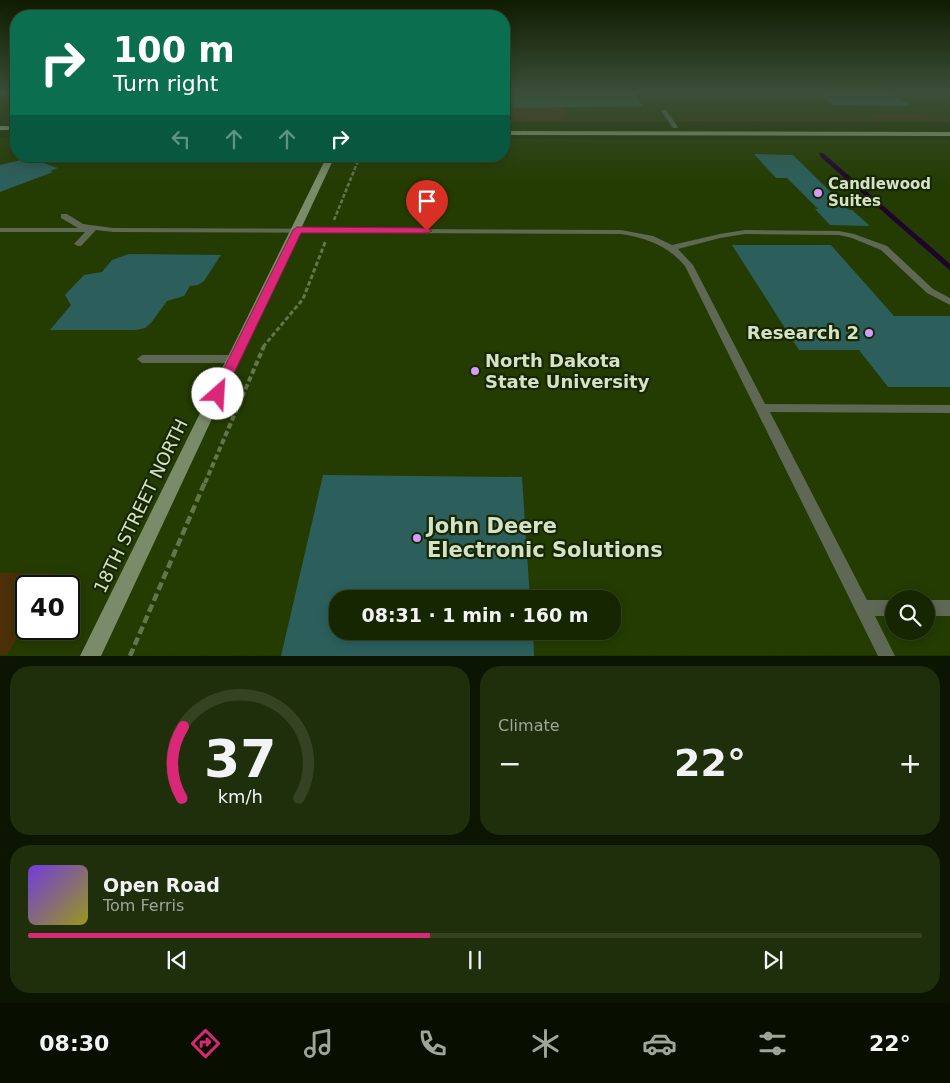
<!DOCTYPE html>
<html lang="en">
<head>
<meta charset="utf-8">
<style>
  :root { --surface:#162601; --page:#1f2e0b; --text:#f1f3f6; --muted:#9ea599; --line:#354323; --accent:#db2777 }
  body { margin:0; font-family:"DejaVu Sans",sans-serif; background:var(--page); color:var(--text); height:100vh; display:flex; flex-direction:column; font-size:19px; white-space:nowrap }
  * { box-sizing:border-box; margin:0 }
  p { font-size:16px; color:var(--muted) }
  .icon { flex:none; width:28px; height:28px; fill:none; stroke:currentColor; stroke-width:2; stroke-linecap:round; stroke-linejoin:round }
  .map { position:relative; height:656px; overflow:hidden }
  .details { display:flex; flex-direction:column; gap:10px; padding:10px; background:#0c1501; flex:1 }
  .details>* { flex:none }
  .banner { position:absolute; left:10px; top:10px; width:500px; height:152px; border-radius:20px; box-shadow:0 2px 12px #0003,0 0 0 1px var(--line); background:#0b6e4f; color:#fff; overflow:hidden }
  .controls { position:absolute; left:885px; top:590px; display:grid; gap:10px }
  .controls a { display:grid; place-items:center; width:50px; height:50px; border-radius:50%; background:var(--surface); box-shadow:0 2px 12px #0003,0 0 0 1px var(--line); font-size:25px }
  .speed { position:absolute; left:15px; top:575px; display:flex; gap:10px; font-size:25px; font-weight:700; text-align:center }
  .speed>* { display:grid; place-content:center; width:65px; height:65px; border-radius:50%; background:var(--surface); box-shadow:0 2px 12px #0003,0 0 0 1px var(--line); line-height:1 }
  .speed .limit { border:2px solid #111; border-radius:8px; background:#fff; color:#111 }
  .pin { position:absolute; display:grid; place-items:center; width:42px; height:42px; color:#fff; margin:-51px -21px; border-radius:50% 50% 50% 0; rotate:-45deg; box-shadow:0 0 5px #0007 }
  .pin .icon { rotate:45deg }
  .me { position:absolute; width:55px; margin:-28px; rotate:26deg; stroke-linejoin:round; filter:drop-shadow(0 0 4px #0008) }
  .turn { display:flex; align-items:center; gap:18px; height:105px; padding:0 20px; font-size:22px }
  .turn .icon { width:65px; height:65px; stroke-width:2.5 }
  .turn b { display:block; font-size:35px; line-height:42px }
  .lanes { display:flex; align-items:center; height:48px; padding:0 20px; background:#0003; justify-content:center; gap:25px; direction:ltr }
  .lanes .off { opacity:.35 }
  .big { font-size:38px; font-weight:700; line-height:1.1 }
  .details .widget { flex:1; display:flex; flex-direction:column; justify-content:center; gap:8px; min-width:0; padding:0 18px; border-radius:20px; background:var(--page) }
  .details .dial { align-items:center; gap:0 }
  .dial svg { height:130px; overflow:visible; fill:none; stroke:var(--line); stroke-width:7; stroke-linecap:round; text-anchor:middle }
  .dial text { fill:var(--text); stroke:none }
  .song { display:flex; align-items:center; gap:15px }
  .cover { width:60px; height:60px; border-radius:8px; background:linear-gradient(135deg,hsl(260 70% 55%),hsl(60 70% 35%)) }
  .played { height:5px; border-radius:2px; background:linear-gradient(90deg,var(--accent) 45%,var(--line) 45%) }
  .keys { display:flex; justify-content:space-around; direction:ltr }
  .heat { display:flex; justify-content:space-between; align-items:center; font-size:28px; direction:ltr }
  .details .tiles { flex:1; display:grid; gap:10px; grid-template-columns:1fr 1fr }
  .widget:last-child { grid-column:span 2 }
  .trip { position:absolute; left:329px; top:590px; width:292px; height:50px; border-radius:20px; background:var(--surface); box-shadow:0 2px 12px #0003,0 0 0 1px var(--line); font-weight:700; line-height:50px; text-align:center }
  .tabs { display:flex; height:80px; justify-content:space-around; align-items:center; background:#090f00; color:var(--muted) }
  .tabs .icon { width:35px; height:35px }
  .tabs .current { color:var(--accent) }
  .tabs b { font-size:22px; color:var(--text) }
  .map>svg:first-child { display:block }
  .built { fill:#243c01; fill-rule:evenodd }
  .green { fill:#4b3009 }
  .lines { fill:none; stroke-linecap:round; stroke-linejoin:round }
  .stream-far2 { stroke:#1e032d; stroke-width:3 }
  .stream-far1 { stroke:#1e032d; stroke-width:4.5 }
  .stream { stroke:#1e032d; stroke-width:5 }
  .building { fill:#2c5f5c }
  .path-far3 { stroke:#64754d; stroke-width:2.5; stroke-dasharray:4 2; stroke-linecap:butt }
  .path-far2 { stroke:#64754d; stroke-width:3; stroke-dasharray:4.5 2.5; stroke-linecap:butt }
  .path-far1 { stroke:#64754d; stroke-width:4; stroke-dasharray:5.5 3; stroke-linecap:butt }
  .path { stroke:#64754d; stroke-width:4.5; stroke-dasharray:8 4; stroke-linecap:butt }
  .lane { fill:#5e6854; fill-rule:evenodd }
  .secondary { fill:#7a8b6a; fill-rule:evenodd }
  .primary { fill:#8fa57a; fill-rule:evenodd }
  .route { fill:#db2777; stroke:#8e194d }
  .poi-dot { fill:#d49cfc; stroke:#172703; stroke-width:2 }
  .labels { text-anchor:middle; stroke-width:4.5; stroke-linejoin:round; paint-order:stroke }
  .far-poi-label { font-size:15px; font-weight:bold; fill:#d5e2c8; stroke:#172703; text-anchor:start }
  .poi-label { font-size:18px; font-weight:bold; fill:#d5e2c8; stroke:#172703; text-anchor:end }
  .street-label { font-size:18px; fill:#d5e2c8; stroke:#172703 }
  .near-poi-label { font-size:21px; font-weight:bold; fill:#d5e2c8; stroke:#172703; text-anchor:start }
</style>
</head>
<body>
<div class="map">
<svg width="950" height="656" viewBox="0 0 950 656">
  <rect width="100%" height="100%" fill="#1e3201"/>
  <!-- built -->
  <g class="built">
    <path d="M504,91H950V121L504,122Z"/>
    <path d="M0,138H16V156H504V139L950,140V655L0,656ZM26,586H69V629H26ZM338,599H612V631H338ZM894,599H926V631H894Z"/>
  </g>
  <!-- green -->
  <g class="green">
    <path d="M504,106H563L567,118H652L659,121H504Z"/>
    <path d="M870,115H924L935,118H950V122L680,121L683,117L868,118Z"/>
    <path d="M0,573H55L48,586H26V623L7,655H0Z"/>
  </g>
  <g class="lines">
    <!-- stream-far2 -->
    <path class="stream-far2" d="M821,154L825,157"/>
    <!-- stream-far1 -->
    <path class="stream-far1" d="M823,156L920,241"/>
    <!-- stream -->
    <path class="stream" d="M919,240L950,267"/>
  </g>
  <!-- building -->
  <g class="building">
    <path d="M560,91H633L643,106L513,108L511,94H561Z"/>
    <path d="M814,91H887L912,106L834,105Z"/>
    <path d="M754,154L793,155L849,210H852L870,226L830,225L815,209H818L787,178H776Z"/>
    <path d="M29,158L58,168L50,171L53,172L0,192V165Z"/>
    <path d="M732,245H831L894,316H950V387H888L859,350H799Z"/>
    <path d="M129,254L221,255L204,281L198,285L190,286L184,296L167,301L151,323L145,328L136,330H50L71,305L65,295L84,275L102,272L112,260Z"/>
    <path d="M323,475L522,477L530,599H338V631H533L534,656H281Z"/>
  </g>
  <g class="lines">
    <!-- path-far3 -->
    <path class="path-far3" d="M334,220L360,156"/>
    <!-- path-far2 -->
    <path class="path-far2" d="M263,347L303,299L326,240"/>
    <!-- path-far1 -->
    <path class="path-far1" d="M205,483L264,346"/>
    <!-- path -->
    <path class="path" d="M130,656L205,482"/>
    <!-- lane -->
    <g class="lane">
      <path d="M0,91L16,92V95H0Z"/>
      <path d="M662,110H666L678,127L677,128H673L661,111Z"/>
      <path d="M61,214H67L83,224L113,228L621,230L653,236L672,245L720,234L745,230L839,231L854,234L887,246L933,289L950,298V305L927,293L881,250L852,238L839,235L745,234L720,238L678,249L693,265L765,404L950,405V413L770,412L867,600H894V616H875L895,656H878L685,266C668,246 647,238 621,234L113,232L96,230L81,246H78L74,244L85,232H0V228H78L61,218Z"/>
      <path d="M142,355H235L240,359L235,363H142L137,359Z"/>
      <rect x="926" y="600" width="24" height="16"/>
    </g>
    <!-- secondary -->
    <path class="secondary" d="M327,156H335L101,656H80Z"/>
    <!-- primary -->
    <g class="primary">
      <rect x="0" y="126" width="16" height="4"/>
      <path d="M504,131L950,132V136L504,135Z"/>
    </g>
  </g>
  <!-- sky -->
  <linearGradient id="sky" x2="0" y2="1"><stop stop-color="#101c01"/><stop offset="0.5" stop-color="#3b4f38"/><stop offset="1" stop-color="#3b4f38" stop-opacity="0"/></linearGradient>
  <rect width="950" height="183" fill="url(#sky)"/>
  <!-- route -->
  <path class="route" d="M297,227L427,228L432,231L427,233H301L224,394L222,397H213L211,394L293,230Z"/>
  <!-- markers -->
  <g class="poi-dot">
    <circle cx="818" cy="193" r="5"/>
    <circle cx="869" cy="333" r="5"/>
    <circle cx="475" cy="371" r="5"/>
    <circle cx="417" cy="538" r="5"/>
  </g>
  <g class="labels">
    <!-- far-poi labels -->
    <g class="far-poi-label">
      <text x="828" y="189">Candlewood<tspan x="828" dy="17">Suites</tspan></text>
    </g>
    <!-- poi labels -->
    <g class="poi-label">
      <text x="859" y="339">Research 2</text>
      <text x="485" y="367" text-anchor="start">North Dakota<tspan x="485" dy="21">State University</tspan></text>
    </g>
    <!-- street labels -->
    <g class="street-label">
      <text transform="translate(141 506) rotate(-64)" y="6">18TH STREET NORTH</text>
    </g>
    <!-- near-poi labels -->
    <g class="near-poi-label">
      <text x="427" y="533">John Deere<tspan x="427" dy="24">Electronic Solutions</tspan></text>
    </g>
  </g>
</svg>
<div class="controls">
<a><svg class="icon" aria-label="search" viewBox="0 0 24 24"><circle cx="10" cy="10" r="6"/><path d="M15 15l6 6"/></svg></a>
</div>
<div class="speed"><div class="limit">40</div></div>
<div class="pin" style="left:427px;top:231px;background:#d93025"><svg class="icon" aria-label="arrive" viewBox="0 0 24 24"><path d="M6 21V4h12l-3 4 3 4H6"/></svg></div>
<svg class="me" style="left:218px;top:394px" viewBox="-20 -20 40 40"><circle r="19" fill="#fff"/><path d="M0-13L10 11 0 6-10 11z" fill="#db2777"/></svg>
<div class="trip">08:31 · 1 min · 160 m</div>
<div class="banner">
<div class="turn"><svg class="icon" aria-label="right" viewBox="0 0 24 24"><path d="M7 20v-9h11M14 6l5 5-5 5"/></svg><div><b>100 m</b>Turn right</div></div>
<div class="lanes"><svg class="icon off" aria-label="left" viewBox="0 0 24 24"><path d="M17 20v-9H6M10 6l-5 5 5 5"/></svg><svg class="icon off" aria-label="ahead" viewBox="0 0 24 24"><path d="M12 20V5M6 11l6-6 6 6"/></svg><svg class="icon off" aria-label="ahead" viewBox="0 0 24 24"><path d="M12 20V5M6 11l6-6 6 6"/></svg><svg class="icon" aria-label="right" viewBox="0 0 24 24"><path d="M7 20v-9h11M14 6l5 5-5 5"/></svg></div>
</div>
</div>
<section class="details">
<div class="tiles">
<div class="widget dial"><svg viewBox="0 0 100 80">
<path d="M14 69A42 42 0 1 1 86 69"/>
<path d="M14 69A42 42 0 0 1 15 25" stroke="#db2777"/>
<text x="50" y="56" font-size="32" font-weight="700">37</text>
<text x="50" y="72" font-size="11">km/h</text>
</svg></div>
<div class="widget"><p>Climate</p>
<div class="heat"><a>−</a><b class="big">22°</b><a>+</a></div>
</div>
<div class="widget">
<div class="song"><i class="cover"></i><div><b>Open Road</b><p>Tom Ferris</p></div></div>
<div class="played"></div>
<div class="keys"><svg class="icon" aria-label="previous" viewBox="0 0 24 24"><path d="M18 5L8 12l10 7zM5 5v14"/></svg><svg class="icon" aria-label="pause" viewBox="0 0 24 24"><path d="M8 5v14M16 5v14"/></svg><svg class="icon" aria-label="next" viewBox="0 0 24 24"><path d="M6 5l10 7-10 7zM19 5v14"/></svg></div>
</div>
</div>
</section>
<nav class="tabs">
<b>08:30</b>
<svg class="icon current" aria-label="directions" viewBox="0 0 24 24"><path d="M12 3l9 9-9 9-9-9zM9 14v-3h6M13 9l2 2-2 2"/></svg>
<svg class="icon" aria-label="music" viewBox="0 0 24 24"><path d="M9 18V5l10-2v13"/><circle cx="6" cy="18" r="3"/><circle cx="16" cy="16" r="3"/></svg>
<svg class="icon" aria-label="phone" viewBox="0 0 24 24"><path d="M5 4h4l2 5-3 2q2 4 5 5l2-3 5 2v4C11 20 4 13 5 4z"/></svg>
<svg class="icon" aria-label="climate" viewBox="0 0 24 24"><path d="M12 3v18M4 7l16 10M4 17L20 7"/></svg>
<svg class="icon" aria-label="car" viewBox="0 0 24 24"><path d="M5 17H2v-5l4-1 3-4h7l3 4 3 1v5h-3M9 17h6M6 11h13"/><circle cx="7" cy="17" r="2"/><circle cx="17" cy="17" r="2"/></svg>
<svg class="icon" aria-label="filters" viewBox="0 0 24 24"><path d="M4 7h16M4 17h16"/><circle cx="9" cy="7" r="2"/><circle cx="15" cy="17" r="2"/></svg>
<b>22°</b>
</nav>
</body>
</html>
